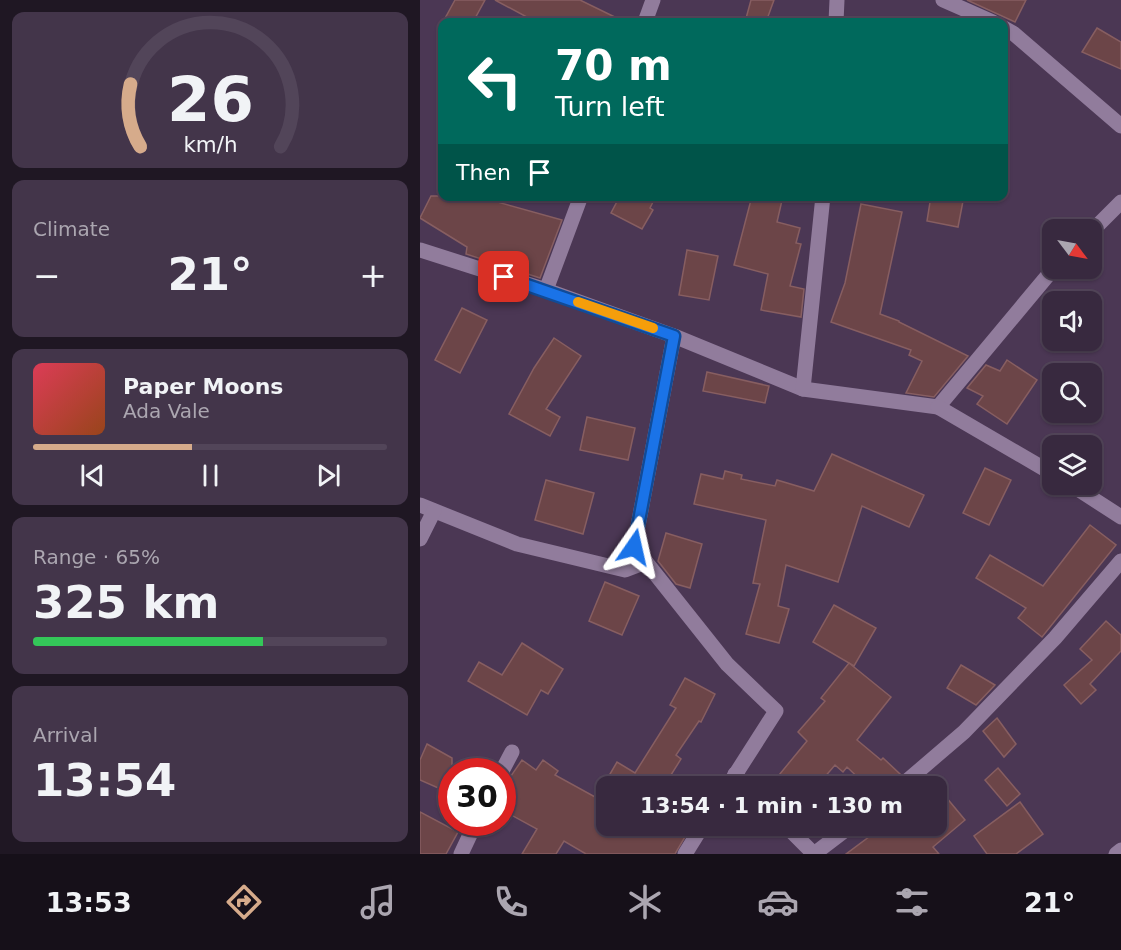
<!DOCTYPE html>
<html lang="en">
<head>
<meta charset="utf-8">
<style>
  :root { --surface:#38293f; --page:#43354a; --text:#f1f3f6; --muted:#aba6b0; --line:#524559; --accent:#d6ab8b }
  body { margin:0; font-family:"DejaVu Sans",sans-serif; background:var(--page); color:var(--text); height:100vh; display:flex; flex-direction:column; font-size:22px; white-space:nowrap }
  * { box-sizing:border-box; margin:0 }
  p { font-size:20px; color:var(--muted) }
  .icon { flex:none; width:33px; height:33px; fill:none; stroke:currentColor; stroke-width:2; stroke-linecap:round; stroke-linejoin:round }
  .map { position:relative; flex:1; overflow:hidden }
  .side { display:flex; flex-direction:column; gap:12px; padding:12px; background:#1f1723; width:420px }
  .side>* { flex:none }
  .hud { position:absolute; left:18px; top:18px; width:570px; height:183px; border-radius:12px; box-shadow:0 2px 4px #0004,0 0 0 2px var(--line); background:#00695c; color:#fff; overflow:hidden }
  .needle { width:39px; rotate:122deg }
  .buttons { position:absolute; left:622px; top:219px; display:grid; gap:12px }
  .buttons a { display:grid; place-items:center; width:60px; height:60px; border-radius:12px; background:var(--surface); box-shadow:0 2px 4px #0004,0 0 0 2px var(--line); font-size:30px }
  .speed { position:absolute; left:18px; top:758px; display:flex; gap:12px; font-size:30px; font-weight:700; text-align:center }
  .speed>* { display:grid; place-content:center; width:78px; height:78px; border-radius:50%; background:var(--surface); box-shadow:0 2px 4px #0004,0 0 0 2px var(--line); line-height:1 }
  .speed .limit { border:9px solid #d22; background:#fff; color:#111 }
  .pin { position:absolute; display:grid; place-items:center; width:51px; height:51px; color:#fff; margin:-26px; border-radius:12px; box-shadow:0 3px 9px #0006 }
  .me { position:absolute; width:66px; margin:-33px; rotate:11deg; stroke-linejoin:round; filter:drop-shadow(0 0 4px #0008) }
  .turn { display:flex; align-items:center; gap:21px; height:126px; padding:0 18px; font-size:27px }
  .turn .icon { width:78px; height:78px; stroke-width:2.5 }
  .turn b { display:block; font-size:42px; line-height:51px }
  .then { display:flex; align-items:center; height:57px; padding:0 18px; background:#0003; gap:12px; font-size:22px }
  .big { font-size:45px; font-weight:600; line-height:1.1 }
  .side .card { flex:1; display:flex; flex-direction:column; justify-content:center; gap:9px; min-width:0; padding:0 21px; border-radius:12px; background:var(--page) }
  .side .dial { align-items:center; gap:0 }
  .dial svg { height:156px; overflow:visible; fill:none; stroke:var(--line); stroke-width:7; stroke-linecap:round; text-anchor:middle }
  .dial text { fill:var(--text); stroke:none }
  .song { display:flex; align-items:center; gap:18px }
  .cover { width:72px; height:72px; border-radius:9px; background:linear-gradient(135deg,hsl(350 70% 55%),hsl(20 70% 35%)) }
  .played { height:6px; border-radius:3px; background:linear-gradient(90deg,var(--accent) 45%,var(--line) 45%) }
  .keys { display:flex; justify-content:space-around; direction:ltr }
  .heat { display:flex; justify-content:space-between; align-items:center; font-size:33px; direction:ltr }
  .charge { height:9px; border-radius:4px; background:linear-gradient(90deg,#34c759 65%,var(--line) 0) }
  .trip { position:absolute; left:176px; top:776px; width:351px; height:60px; border-radius:12px; background:var(--surface); box-shadow:0 2px 4px #0004,0 0 0 2px var(--line); font-weight:600; line-height:60px; text-align:center }
  .tab-bar { display:flex; height:96px; justify-content:space-around; align-items:center; background:#161019; color:var(--muted) }
  .tab-bar .icon { width:42px; height:42px }
  .tab-bar .active { color:var(--accent) }
  .tab-bar b { font-size:27px; color:var(--text) }
  main { display:flex; flex:1; min-height:0 }
  .map>svg:first-child { display:block }
  .building { fill:#6c4548; stroke:#875e61; stroke-width:1.5 }
  .lines { fill:none; stroke-linecap:round; stroke-linejoin:round }
  .minor { stroke:#917c9c; stroke-width:15 }
  .route-casing { stroke:#114b97; stroke-width:15 }
  .route { stroke:#1a73e8; stroke-width:10 }
  .slow { stroke:#f59e0b; stroke-width:10 }
</style>
</head>
<body>
<main>
<section class="side">
<div class="card dial"><svg viewBox="0 0 100 80">
<path d="M14 69A42 42 0 1 1 86 69"/>
<path d="M14 69A42 42 0 0 1 9 37" stroke="#d6ab8b"/>
<text x="50" y="56" font-size="32" font-weight="700">26</text>
<text x="50" y="72" font-size="11">km/h</text>
</svg></div>
<div class="card"><p>Climate</p>
<div class="heat"><a>−</a><b class="big">21°</b><a>+</a></div>
</div>
<div class="card">
<div class="song"><i class="cover"></i><div><b>Paper Moons</b><p>Ada Vale</p></div></div>
<div class="played"></div>
<div class="keys"><svg class="icon" aria-label="previous" viewBox="0 0 24 24"><path d="M18 5L8 12l10 7zM5 5v14"/></svg><svg class="icon" aria-label="pause" viewBox="0 0 24 24"><path d="M8 5v14M16 5v14"/></svg><svg class="icon" aria-label="next" viewBox="0 0 24 24"><path d="M6 5l10 7-10 7zM19 5v14"/></svg></div>
</div>
<div class="card"><p>Range · 65%</p><b class="big">325 km</b><div class="charge"></div></div>
<div class="card"><p>Arrival</p><b class="big">13:54</b></div>
</section>
<div class="map">
<svg width="701" height="854" viewBox="0 0 701 854">
  <rect width="100%" height="100%" fill="#4b3754"/>
  <!-- building -->
  <g class="building">
    <path d="M35,0H65L53,22H23Z"/>
    <path d="M75,0H160L205,22H116Z"/>
    <path d="M331,0H354L346,22H325Z"/>
    <path d="M547,0H606L595,22Z"/>
    <path d="M677,28L701,42V69L662,52Z"/>
    <path d="M11,196H56L142,220L120,278L46,254L47,247L0,218Z"/>
    <path d="M200,196H236L230,208L233,210L222,229L191,213Z"/>
    <path d="M332,196H363L357,222L380,228L376,243L381,244L370,286L384,289L381,317L341,310L348,274L314,265Z"/>
    <path d="M511,196H544L538,227L507,221Z"/>
    <path d="M441,204L482,212L460,314L479,321V322L548,356L514,397L486,393L502,361L489,355L491,350L411,322L425,283Z"/>
    <path d="M267,250L298,256L289,300L259,295Z"/>
    <path d="M42,308L67,320L40,373L15,360Z"/>
    <path d="M134,338L161,356L126,409L140,417L130,436L89,414L114,368Z"/>
    <path d="M587,360L617,380L587,424L557,404L563,396L547,388L566,365L580,371Z"/>
    <path d="M287,372L349,386L345,403L283,391Z"/>
    <path d="M167,417L215,428L208,460L160,450Z"/>
    <path d="M412,454L504,495L489,527L442,506L418,582L366,565L358,606L369,609L359,643L326,634L340,584L333,583L346,520L274,504L281,474L303,479L305,471L322,475L321,479L355,486L357,480L394,491Z"/>
    <path d="M565,468L591,480L569,525L543,513Z"/>
    <path d="M126,480L174,493L163,534L115,520Z"/>
    <path d="M670,525L696,545L622,637L598,618L606,608L556,578L570,555L623,586Z"/>
    <path d="M246,533L282,544L270,588L256,584L238,561Z"/>
    <path d="M185,582L219,596L202,635L169,621Z"/>
    <path d="M414,605L456,628L434,666L393,642Z"/>
    <path d="M686,621L701,635V651L670,684L676,690L661,704L644,685L672,660L660,649Z"/>
    <path d="M102,643L143,669L128,694L121,690L107,715L48,681L59,662L82,675Z"/>
    <path d="M429,663L471,697L437,740L461,760L463,758L480,774L474,779L471,786H447L427,767L423,772L415,765L397,786H350L387,741L378,732L405,701L401,698Z"/>
    <path d="M541,665L575,685L556,705L527,688Z"/>
    <path d="M265,678L295,694L281,722L279,721L256,755L261,759L244,786H183L197,762L215,773L256,708L250,705Z"/>
    <path d="M577,718L596,744L584,757L563,731Z"/>
    <path d="M7,744L32,758V794L0,780V760Z"/>
    <path d="M102,760L116,770L123,760L138,771L135,775L186,803V825H272L255,854H166L144,841L136,854H102L117,829L82,810V789Z"/>
    <path d="M578,768L600,794L587,806L565,780Z"/>
    <path d="M516,785L545,820L513,847L519,854H426L465,825H516Z"/>
    <path d="M600,802L623,834L596,854H567L554,836Z"/>
    <path d="M0,812L38,832L26,854H0Z"/>
  </g>
  <g class="lines">
    <!-- minor -->
    <g class="minor">
      <path d="M523,0L573,22"/>
      <path d="M225,22L233,0"/>
      <path d="M416,22L417,0"/>
      <path d="M584,28L593,33L701,126"/>
      <path d="M672,231L701,202"/>
      <path d="M0,250L126,290L254,336L383,389L518,407L634,268"/>
      <path d="M126,290L161,196"/>
      <path d="M254,336L214,547L307,664L356,711L308,786"/>
      <path d="M383,389L403,196"/>
      <path d="M518,407L633,474"/>
      <path d="M650,484L701,517"/>
      <path d="M0,505L97,544L205,570L226,562"/>
      <path d="M0,539L14,511"/>
      <path d="M82,771L92,752"/>
      <path d="M315,774L326,786"/>
      <path d="M481,786L544,732L635,638L701,561"/>
      <path d="M365,825L394,854"/>
      <path d="M41,854L56,822"/>
      <path d="M265,854L283,825"/>
      <path d="M394,854L432,825"/>
      <path d="M696,854L701,850"/>
    </g>
  </g>
  <g class="lines">
    <!-- route casing -->
    <g class="route-casing">
      <path id="route" d="M84,277L254,336L214,547"/>
    </g>
    <!-- route -->
    <use href="#route" class="route"/>
    <!-- slow -->
    <path class="slow" d="M158,302L233,328"/>
  </g>
</svg>
<div class="buttons">
<a><svg class="needle" viewBox="-14 -14 28 28"><path d="M0-13l5 13h-10z" fill="#e53935"/><path d="M0 13l5-13h-10z" fill="#aba6b0"/></svg></a>
<a><svg class="icon" aria-label="sound" viewBox="0 0 24 24"><path d="M4 9h4l5-4v14l-5-4H4zM17 9q2 3 0 6"/></svg></a>
<a><svg class="icon" aria-label="search" viewBox="0 0 24 24"><circle cx="10" cy="10" r="6"/><path d="M15 15l6 6"/></svg></a>
<a><svg class="icon" aria-label="layers" viewBox="0 0 24 24"><path d="M12 4l9 5-9 5-9-5zM3 14l9 5 9-5"/></svg></a>
</div>
<div class="speed"><div class="limit">30</div></div>
<div class="pin" style="left:84px;top:277px;background:#d93025"><svg class="icon" aria-label="arrive" viewBox="0 0 24 24"><path d="M6 21V4h12l-3 4 3 4H6"/></svg></div>
<svg class="me" style="left:214px;top:547px" viewBox="-20 -20 40 40"><path d="M0-17L14 15 0 8-14 15z" fill="#1a73e8" stroke="#fff" stroke-width="4"/></svg>
<div class="trip">13:54 · 1 min · 130 m</div>
<div class="hud">
<div class="turn"><svg class="icon" aria-label="left" viewBox="0 0 24 24"><path d="M17 20v-9H6M10 6l-5 5 5 5"/></svg><div><b>70 m</b>Turn left</div></div>
<div class="then">Then<svg class="icon" aria-label="arrive" viewBox="0 0 24 24"><path d="M6 21V4h12l-3 4 3 4H6"/></svg></div>
</div>
</div>
</main>
<nav class="tab-bar">
<b>13:53</b>
<svg class="icon active" aria-label="directions" viewBox="0 0 24 24"><path d="M12 3l9 9-9 9-9-9zM9 14v-3h6M13 9l2 2-2 2"/></svg>
<svg class="icon" aria-label="music" viewBox="0 0 24 24"><path d="M9 18V5l10-2v13"/><circle cx="6" cy="18" r="3"/><circle cx="16" cy="16" r="3"/></svg>
<svg class="icon" aria-label="phone" viewBox="0 0 24 24"><path d="M5 4h4l2 5-3 2q2 4 5 5l2-3 5 2v4C11 20 4 13 5 4z"/></svg>
<svg class="icon" aria-label="climate" viewBox="0 0 24 24"><path d="M12 3v18M4 7l16 10M4 17L20 7"/></svg>
<svg class="icon" aria-label="car" viewBox="0 0 24 24"><path d="M5 17H2v-5l4-1 3-4h7l3 4 3 1v5h-3M9 17h6M6 11h13"/><circle cx="7" cy="17" r="2"/><circle cx="17" cy="17" r="2"/></svg>
<svg class="icon" aria-label="filters" viewBox="0 0 24 24"><path d="M4 7h16M4 17h16"/><circle cx="9" cy="7" r="2"/><circle cx="15" cy="17" r="2"/></svg>
<b>21°</b>
</nav>
</body>
</html>
